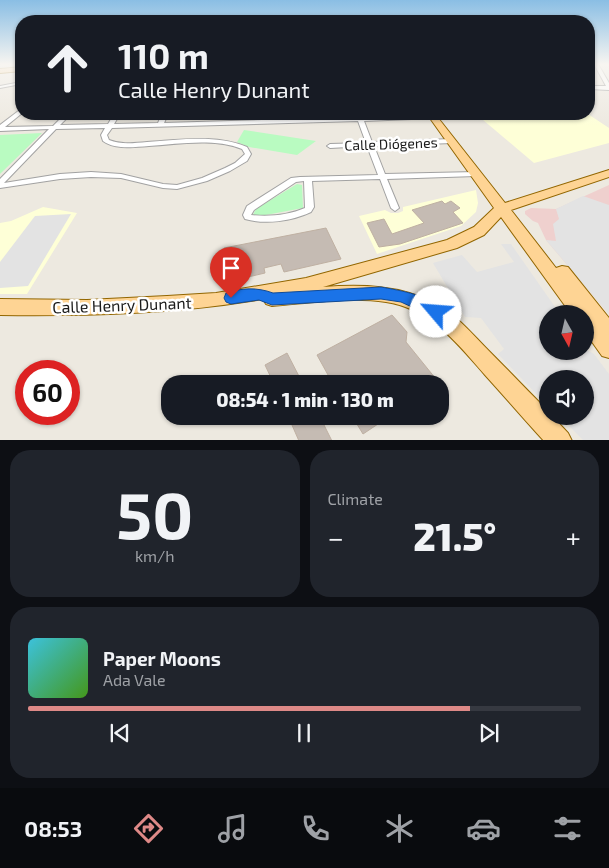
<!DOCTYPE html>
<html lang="en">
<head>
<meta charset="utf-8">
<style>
  :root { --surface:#171b24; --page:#20242c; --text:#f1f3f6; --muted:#9ea1a6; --line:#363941; --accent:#de8987 }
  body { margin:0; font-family:"Exo 2",sans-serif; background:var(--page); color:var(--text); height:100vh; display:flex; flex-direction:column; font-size:19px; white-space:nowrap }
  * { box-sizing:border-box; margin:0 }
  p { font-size:16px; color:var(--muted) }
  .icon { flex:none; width:28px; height:28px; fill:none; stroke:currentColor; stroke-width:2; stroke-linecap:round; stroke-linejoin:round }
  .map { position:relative; height:440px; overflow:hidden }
  .sheet { display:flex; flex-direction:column; gap:10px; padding:10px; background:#0d0f14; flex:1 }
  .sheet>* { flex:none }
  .guide { position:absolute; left:15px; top:15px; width:580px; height:105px; border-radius:20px; box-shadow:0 1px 4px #0004; background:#171b24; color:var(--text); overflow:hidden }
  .needle { width:32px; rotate:172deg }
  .tools { position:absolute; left:539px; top:305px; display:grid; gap:10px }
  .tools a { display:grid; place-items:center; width:55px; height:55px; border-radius:50%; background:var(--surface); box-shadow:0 1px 4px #0004; font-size:25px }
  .speed { position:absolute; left:15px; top:360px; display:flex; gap:10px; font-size:25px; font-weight:700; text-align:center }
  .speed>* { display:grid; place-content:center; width:65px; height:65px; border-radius:50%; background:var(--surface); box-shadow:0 1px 4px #0004; line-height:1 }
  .speed .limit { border:8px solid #d22; background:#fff; color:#111 }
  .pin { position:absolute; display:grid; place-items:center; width:42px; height:42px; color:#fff; margin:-51px -21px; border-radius:50% 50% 50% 0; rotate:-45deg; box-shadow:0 0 5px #0007 }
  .pin .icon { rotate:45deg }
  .me { position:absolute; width:55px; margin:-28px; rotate:297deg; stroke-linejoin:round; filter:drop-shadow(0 0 4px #0008) }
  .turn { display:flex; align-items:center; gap:18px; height:105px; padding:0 20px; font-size:22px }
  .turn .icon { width:65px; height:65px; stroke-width:2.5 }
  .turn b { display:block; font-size:35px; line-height:42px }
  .big { font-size:38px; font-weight:800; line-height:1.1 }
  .sheet .card { flex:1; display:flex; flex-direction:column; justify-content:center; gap:8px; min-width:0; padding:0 18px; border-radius:20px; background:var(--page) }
  .sheet .dial { align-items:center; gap:0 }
  .dial b { font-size:65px; line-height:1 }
  .song { display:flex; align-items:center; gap:15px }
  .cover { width:60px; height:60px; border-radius:8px; background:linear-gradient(135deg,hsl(190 70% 55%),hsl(100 70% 35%)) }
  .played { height:5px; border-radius:2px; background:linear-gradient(90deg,var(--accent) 80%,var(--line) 80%) }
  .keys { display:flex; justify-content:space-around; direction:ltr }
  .heat { display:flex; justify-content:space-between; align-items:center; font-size:28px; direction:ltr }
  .sheet .tiles { flex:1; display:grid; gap:10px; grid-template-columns:1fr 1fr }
  .card:last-child { grid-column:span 2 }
  .trip { position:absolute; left:161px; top:375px; width:288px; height:50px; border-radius:20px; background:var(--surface); box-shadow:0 1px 4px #0004; font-weight:800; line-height:50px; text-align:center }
  .tabs { display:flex; height:80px; justify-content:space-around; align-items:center; background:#090b0e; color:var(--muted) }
  .tabs .icon { width:35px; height:35px }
  .tabs .selected { color:var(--accent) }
  .tabs b { font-size:22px; color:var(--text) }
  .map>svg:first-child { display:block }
  .commercial { fill:#efd0ce }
  .education { fill:#feffd7 }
  .park { fill:#b9fbc1 }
  .parking { fill:#e3e3e3 }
  .building { fill:#c5bbb3; stroke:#bfb0a2 }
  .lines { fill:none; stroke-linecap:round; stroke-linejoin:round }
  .street-casing { stroke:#a2a2a2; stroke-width:2 }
  .primary-casing { stroke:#926600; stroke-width:2 }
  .street { fill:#fff; fill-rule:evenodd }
  .primary { fill:#fed494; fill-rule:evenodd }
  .route { fill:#1a73e8; stroke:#114b97 }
  .labels { text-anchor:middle; stroke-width:5; stroke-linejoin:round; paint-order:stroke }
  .far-street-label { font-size:14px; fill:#1b1b1b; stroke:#fff }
  .street-label { font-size:16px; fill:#1b1b1b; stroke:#fff }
</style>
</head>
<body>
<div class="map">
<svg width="609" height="441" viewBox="0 0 609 441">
  <rect width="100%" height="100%" fill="#ede9e0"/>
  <!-- commercial -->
  <path class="commercial" d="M609,185V314L546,240L538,223L533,221L525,214V211L531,208L556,209Z"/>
  <!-- education -->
  <g class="education">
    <path d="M476,114H588L609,128V143L534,163Z"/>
    <path d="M476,190L478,203L476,212L461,226L377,254L359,216L385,210L391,213H398L403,211V207Z"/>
    <path d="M43,207L77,213L27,294H0V223L11,221Z"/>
  </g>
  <!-- park -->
  <g class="park">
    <path d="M244,130L316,141L297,155L249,147L237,142Z"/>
    <path d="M42,133L0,174V135Z"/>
    <path d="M297,184L302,185L303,208L255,217L253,215L256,209Z"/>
  </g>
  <!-- parking -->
  <g class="parking">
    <path d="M583,196L609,205V314L546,240L556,241L553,224L559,219L556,209Z"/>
    <path d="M71,214L28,286L0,288V262L35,216Z"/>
    <path d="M501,244H511L560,314H548V351H585V349L594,354L609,374V440H583L559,416H585V379H548L547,405L498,354L504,349L481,318L465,317L433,263L462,255L477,272L514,262Z"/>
  </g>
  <!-- building -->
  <g class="building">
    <path d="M442,201L445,204L451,201L460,208L453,212L463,223L400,244L379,247L367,223L384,219L392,234L424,223L412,210Z"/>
    <path d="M326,228L341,259L284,272L281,264L264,268L265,273L231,281L224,248Z"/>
    <path d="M392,315L407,332L406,342L440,384H333L317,355Z"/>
    <path d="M287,353L303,384H274L265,365Z"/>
    <path d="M288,416H338L324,425L332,441H299Z"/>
    <path d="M352,416H390L363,434Z"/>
  </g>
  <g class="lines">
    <!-- street casing -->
    <g class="street-casing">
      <g id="street">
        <path d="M594,64H598L609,83V90L589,89V86H606Z"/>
        <path d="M21,82V84L0,88V86Z"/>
        <path d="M21,109V114L5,127L53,126L65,114H71L60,125L108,124L114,114H120L114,124L158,123L162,114H168L164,123L433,115L436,117L435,118L364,121L372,142L452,139L455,141L452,143L374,146L385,174L476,172L480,174L476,176L387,179L399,208L395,211L391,208L380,179L312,181L314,207L311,212C292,221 266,225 245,219L243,215L247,206L291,178L300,177L378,175L367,146L330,148L327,146L330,144L366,143L358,121L112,128L107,135L109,140C121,145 134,143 147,142C180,140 216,134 247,147L251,154L247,161L230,171L207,181L177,189L163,188L121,178L91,177L60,179L0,188V179L49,129L0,131V125ZM105,128L101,135L103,141C115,150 134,147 149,146C179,144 214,138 242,149L245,154L235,163L225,168L202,178L177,185L163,184L121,174L91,172L60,174L4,183L56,129ZM304,181L305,208C289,215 269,217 251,215L254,210L296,182Z"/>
      </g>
    </g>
    <!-- primary casing -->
    <g class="primary-casing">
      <g id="primary">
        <path d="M21,67V71L0,73V69Z"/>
        <path d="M427,114H435L505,203L609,170V177L511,210L556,268L562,266L568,267L609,318V358L602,356L585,332V314H571L501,217L484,235L457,248L323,287C362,284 400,285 435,303C457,315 472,334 489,351C509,371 528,391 548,411V416H552L568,433L572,441H544C524,419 505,397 485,375C457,343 431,309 386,302C349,296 309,303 272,306L266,304L263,299C176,314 89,316 0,315V299L87,300L167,296L216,293L306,278L447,240L474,227L494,208Z"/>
      </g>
    </g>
    <!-- street -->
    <use href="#street" class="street"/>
    <!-- primary -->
    <use href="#primary" class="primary"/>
  </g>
  <!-- sky -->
  <linearGradient id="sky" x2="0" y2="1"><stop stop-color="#8abee4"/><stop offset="0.51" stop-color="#f7f5f1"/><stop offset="1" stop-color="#f7f5f1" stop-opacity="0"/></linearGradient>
  <rect width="609" height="126" fill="url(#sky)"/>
  <!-- route -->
  <path class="route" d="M381,287C397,290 436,296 443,312L441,316L436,318L401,302L381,299L272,305L259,300L231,304L226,302L224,298L226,293C241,288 257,287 273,293Z"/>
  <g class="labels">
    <!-- far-street labels -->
    <g class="far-street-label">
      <text transform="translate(391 144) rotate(-2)" y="5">Calle Diógenes</text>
    </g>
    <!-- street labels -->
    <g class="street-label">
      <text transform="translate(122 305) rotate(-2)" y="6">Calle Henry Dunant</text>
    </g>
  </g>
</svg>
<div class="tools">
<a><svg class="needle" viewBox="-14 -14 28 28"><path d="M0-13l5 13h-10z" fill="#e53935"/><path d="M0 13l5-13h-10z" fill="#9ea1a6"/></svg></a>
<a><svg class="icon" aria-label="sound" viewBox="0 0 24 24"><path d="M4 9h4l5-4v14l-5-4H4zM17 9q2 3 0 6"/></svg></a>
</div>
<div class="speed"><div class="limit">60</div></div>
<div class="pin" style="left:231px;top:298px;background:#d93025"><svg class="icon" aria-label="arrive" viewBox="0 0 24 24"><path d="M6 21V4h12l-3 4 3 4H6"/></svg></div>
<svg class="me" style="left:436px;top:312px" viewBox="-20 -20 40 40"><circle r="19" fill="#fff"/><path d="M0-13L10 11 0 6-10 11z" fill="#1a73e8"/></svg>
<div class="trip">08:54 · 1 min · 130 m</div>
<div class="guide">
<div class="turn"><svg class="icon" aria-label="ahead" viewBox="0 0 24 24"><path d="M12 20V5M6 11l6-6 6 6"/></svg><div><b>110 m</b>Calle Henry Dunant</div></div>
</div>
</div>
<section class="sheet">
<div class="tiles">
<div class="card dial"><b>50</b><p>km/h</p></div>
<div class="card"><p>Climate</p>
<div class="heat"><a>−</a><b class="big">21.5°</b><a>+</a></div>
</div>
<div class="card">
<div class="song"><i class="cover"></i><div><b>Paper Moons</b><p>Ada Vale</p></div></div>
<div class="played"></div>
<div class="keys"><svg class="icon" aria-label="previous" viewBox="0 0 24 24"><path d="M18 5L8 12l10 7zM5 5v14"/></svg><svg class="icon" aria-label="pause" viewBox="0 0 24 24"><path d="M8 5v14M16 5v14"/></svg><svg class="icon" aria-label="next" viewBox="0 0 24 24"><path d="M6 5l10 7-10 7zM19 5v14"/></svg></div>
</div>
</div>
</section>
<nav class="tabs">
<b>08:53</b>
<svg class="icon selected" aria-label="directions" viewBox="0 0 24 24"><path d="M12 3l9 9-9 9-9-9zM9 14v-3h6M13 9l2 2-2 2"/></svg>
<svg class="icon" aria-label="music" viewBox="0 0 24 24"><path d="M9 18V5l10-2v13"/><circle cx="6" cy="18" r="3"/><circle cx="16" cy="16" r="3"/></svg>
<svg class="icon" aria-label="phone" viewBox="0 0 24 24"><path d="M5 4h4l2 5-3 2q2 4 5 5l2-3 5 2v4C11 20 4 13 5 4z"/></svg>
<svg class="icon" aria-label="climate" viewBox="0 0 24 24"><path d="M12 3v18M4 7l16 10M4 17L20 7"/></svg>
<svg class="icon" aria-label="car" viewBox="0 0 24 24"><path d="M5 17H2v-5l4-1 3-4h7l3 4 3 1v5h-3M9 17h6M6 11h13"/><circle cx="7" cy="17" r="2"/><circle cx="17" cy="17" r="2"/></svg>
<svg class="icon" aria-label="filters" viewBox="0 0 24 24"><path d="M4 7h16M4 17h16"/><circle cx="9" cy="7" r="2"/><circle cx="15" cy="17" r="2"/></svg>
</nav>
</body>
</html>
